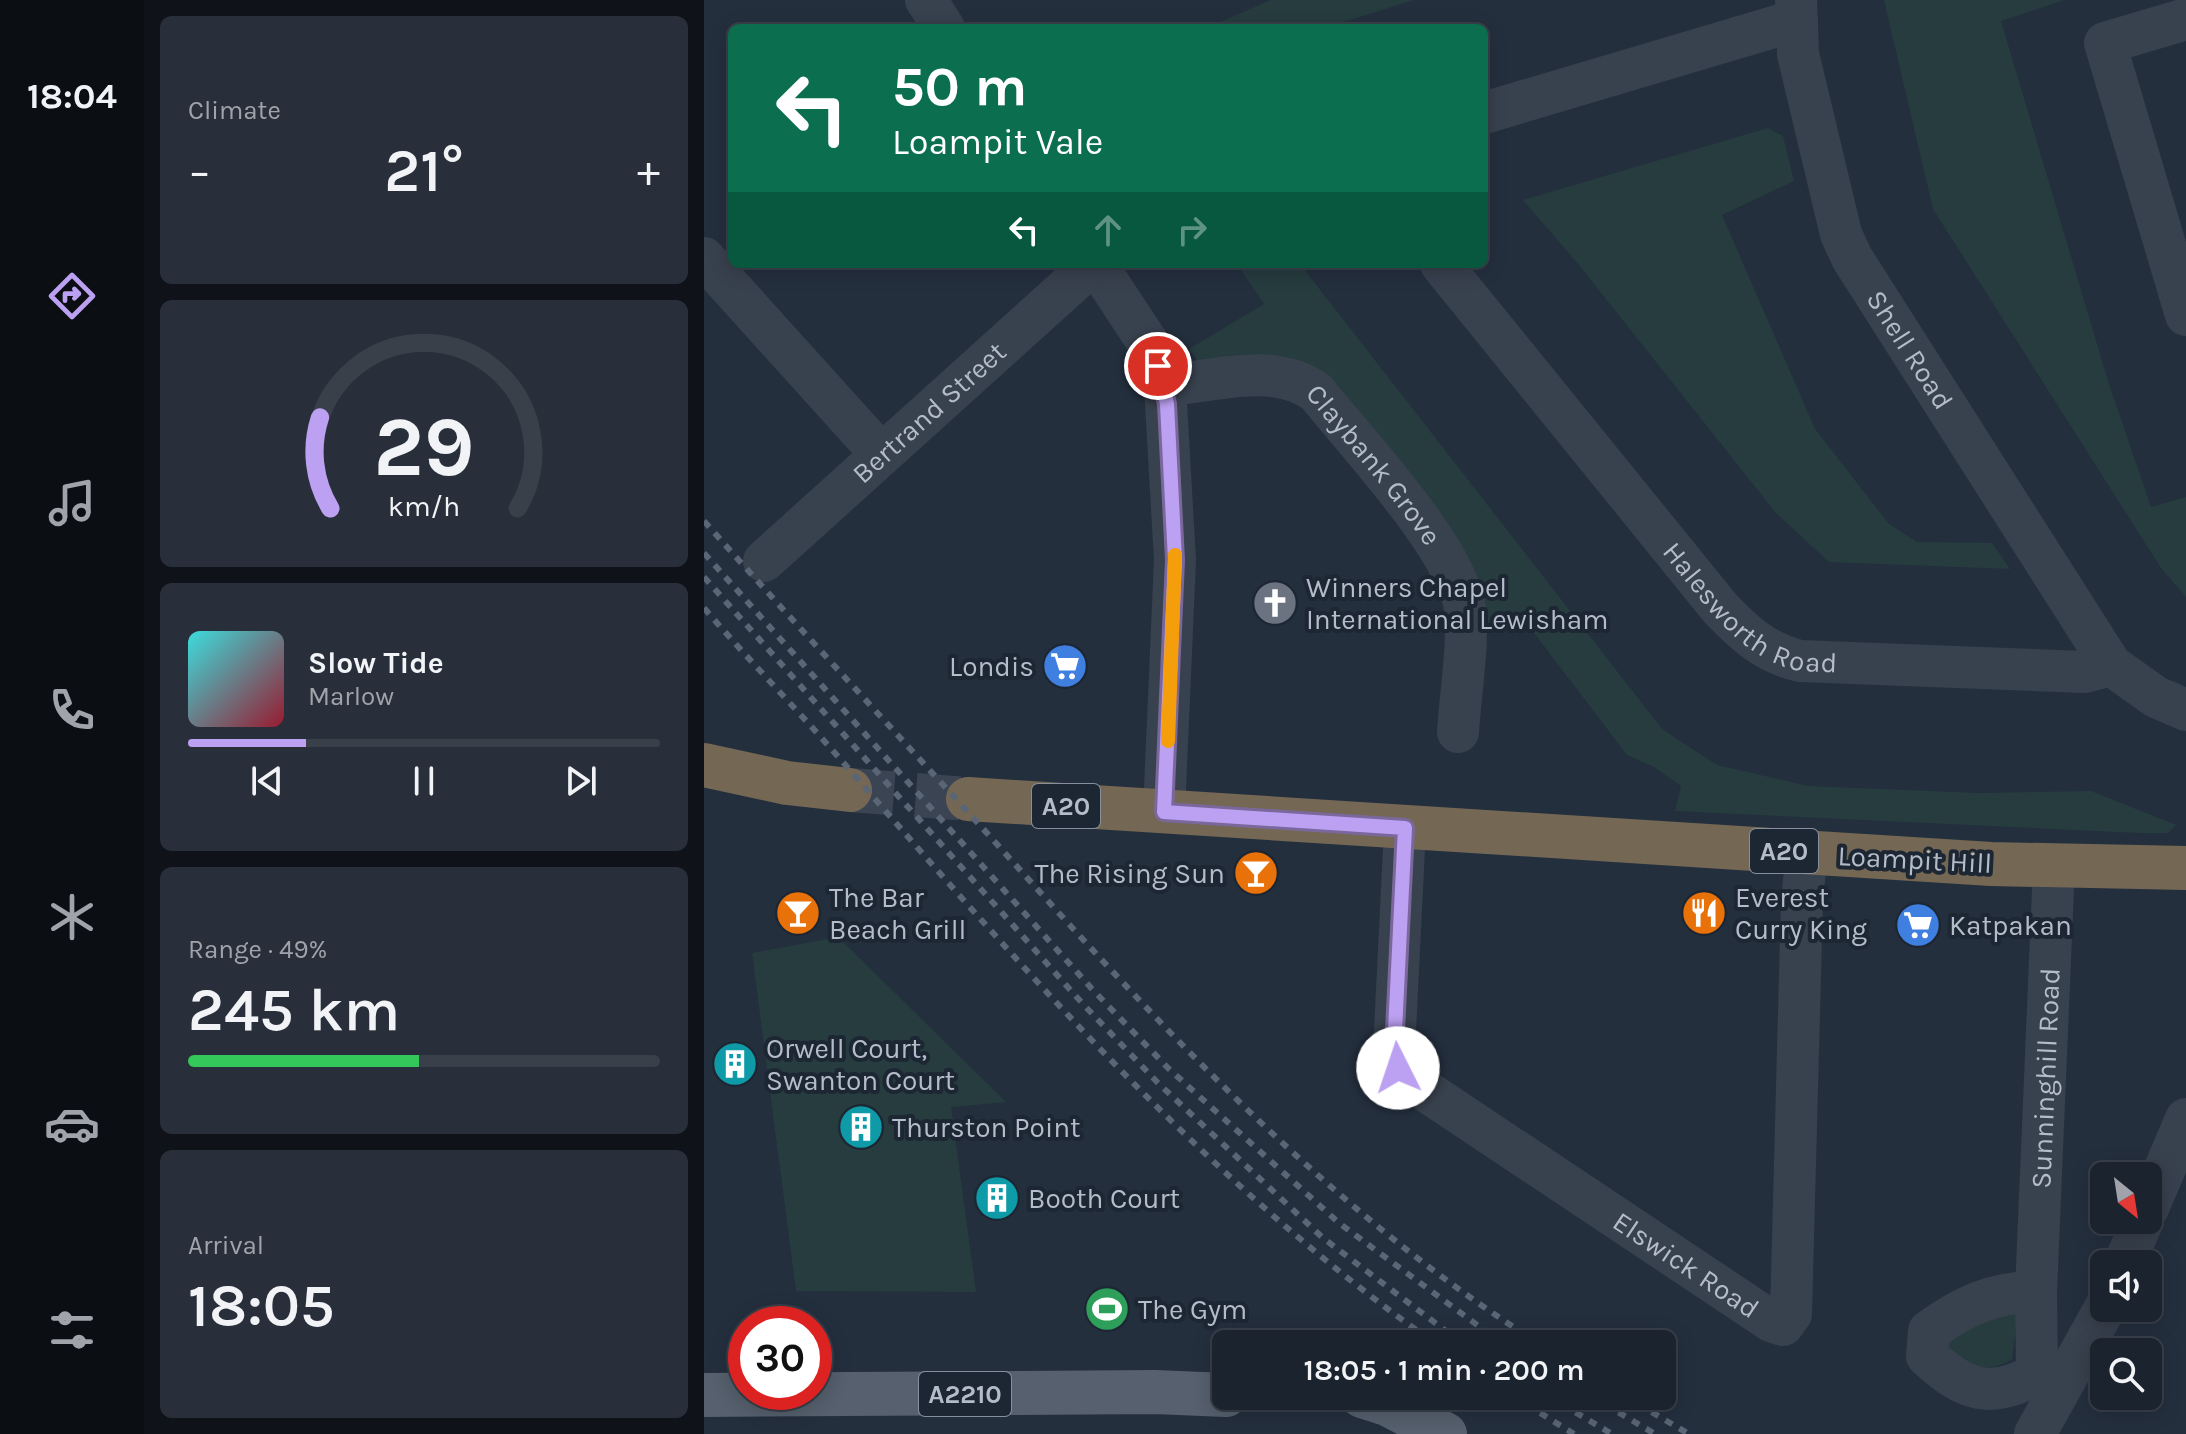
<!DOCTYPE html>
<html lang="en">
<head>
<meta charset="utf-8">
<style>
  :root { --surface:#1b232e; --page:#282f3a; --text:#f1f3f6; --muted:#a0a4aa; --line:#39404a; --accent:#bca0f2 }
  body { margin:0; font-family:Karla,sans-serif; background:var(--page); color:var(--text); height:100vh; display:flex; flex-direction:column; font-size:30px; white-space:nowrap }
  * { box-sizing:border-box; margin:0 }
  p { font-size:26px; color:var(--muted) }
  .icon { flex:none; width:44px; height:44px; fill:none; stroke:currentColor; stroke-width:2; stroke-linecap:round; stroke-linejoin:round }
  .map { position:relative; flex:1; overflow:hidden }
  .details { display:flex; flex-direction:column; gap:16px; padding:16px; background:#0f1319; width:560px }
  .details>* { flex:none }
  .banner { position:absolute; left:24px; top:24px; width:760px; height:244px; border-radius:12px; box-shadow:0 4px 20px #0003,0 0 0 2px var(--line); background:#0b6e4f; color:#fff; overflow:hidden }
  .needle { width:52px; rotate:150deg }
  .fabs { position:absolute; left:1386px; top:1162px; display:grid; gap:16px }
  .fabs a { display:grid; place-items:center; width:72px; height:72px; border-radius:12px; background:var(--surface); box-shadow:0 4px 20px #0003,0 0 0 2px var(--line); font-size:40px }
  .speed { position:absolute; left:24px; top:1306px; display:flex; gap:16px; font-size:40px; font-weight:700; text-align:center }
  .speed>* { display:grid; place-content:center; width:104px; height:104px; border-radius:50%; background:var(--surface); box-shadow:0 4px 20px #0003,0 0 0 2px var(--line); line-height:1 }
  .speed .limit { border:12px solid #d22; background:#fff; color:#111 }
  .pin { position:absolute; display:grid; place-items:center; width:68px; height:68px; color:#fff; margin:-34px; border:4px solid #fff; border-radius:50%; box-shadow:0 2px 8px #0007 }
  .me { position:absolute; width:88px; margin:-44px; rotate:356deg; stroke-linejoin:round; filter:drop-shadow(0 0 6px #0008) }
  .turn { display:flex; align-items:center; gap:28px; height:168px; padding:0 32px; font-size:36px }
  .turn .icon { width:104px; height:104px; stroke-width:2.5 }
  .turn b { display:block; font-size:56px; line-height:68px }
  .lanes { display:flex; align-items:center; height:76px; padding:0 32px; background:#0003; justify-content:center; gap:40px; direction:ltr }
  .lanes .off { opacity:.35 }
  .big { font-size:60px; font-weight:600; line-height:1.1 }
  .details .tile { flex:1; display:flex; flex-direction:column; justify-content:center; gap:12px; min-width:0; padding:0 28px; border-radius:12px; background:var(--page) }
  .details .dial { align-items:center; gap:0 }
  .dial svg { height:208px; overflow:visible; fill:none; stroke:var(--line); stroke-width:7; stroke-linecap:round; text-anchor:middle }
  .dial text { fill:var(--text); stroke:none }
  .song { display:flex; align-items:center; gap:24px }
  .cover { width:96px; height:96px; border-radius:12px; background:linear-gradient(135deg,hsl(180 70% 55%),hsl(350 70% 35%)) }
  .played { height:8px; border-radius:4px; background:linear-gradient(90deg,var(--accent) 25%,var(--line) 25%) }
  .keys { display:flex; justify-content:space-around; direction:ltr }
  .heat { display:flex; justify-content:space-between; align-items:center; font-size:44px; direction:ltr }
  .charge { height:12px; border-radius:6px; background:linear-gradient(90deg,#34c759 49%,var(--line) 0) }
  .trip { position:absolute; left:508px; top:1330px; width:464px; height:80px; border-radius:12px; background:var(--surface); box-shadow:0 4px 20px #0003,0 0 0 2px var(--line); font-weight:600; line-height:80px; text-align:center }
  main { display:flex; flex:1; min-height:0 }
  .menu { display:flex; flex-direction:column; width:144px; justify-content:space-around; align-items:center; background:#0b0e12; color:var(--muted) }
  .menu .icon { width:56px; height:56px }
  .menu .on { color:var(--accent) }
  .menu b { font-size:36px; color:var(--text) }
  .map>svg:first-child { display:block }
  .green { fill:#263c3f }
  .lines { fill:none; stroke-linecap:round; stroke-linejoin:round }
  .highway-tunnel { stroke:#3a4453; stroke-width:44; stroke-dasharray:44 22; stroke-linecap:butt }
  .minor { stroke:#38414e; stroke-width:42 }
  .major { stroke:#56606e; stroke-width:44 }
  .highway { stroke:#746855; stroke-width:44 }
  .rail { stroke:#5a6575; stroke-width:6; stroke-dasharray:8 8; stroke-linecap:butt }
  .route-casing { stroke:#7a689d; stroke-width:20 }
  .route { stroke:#bca0f2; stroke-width:14 }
  .slow { stroke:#f59e0b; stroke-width:14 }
  .labels { text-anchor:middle; stroke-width:8; stroke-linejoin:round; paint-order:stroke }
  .shield { fill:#1d2633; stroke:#878f9c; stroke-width:2 }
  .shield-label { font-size:26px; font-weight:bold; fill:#b4bcc9 }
  .street-label { font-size:28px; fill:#b4bcc9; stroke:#1d2633 }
  .poi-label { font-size:28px; fill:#b4bcc9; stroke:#1d2633; text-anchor:start }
</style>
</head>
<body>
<main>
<nav class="menu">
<b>18:04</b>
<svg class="icon on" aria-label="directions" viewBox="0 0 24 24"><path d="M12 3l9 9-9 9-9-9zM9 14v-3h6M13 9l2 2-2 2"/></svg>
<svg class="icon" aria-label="music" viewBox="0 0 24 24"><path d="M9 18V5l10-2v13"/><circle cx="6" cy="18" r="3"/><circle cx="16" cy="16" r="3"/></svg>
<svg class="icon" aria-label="phone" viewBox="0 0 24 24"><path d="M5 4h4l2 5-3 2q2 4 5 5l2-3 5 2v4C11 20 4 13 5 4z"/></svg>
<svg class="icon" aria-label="climate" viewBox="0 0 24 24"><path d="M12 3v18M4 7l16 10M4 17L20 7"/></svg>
<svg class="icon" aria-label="car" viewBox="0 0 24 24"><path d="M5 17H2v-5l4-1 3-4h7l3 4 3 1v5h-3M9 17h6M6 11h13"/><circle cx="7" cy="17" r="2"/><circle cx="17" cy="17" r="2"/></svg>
<svg class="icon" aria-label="filters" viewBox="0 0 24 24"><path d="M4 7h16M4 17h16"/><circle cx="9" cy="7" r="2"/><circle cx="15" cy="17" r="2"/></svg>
</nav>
<section class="details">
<div class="tile"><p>Climate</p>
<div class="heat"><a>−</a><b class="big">21°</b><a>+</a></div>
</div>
<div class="tile dial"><svg viewBox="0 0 100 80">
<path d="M14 69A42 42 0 1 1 86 69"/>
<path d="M14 69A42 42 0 0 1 10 34" stroke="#bca0f2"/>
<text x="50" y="56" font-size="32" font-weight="700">29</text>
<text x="50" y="72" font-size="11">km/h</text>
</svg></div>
<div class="tile">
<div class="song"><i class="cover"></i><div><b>Slow Tide</b><p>Marlow</p></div></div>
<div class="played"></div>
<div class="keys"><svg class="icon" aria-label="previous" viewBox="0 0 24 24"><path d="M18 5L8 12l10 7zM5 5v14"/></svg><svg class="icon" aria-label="pause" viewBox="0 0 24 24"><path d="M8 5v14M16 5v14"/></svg><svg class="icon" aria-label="next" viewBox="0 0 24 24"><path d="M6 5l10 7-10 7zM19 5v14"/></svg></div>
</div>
<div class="tile"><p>Range · 49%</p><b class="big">245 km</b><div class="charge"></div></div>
<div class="tile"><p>Arrival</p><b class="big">18:05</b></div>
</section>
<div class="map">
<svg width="1482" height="1434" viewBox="0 0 1482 1434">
  <rect width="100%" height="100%" fill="#242f3e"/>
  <!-- green -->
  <g class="green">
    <path d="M567,0H710L620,28H502Z"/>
    <path d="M1180,0H1360L1297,21L1404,381L1447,507L1482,497V597L1457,568L1229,209Z"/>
    <path d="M1064,128L1079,136L1090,181L1018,215L1111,429L1185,524L1213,542L1288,543L1306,569L1125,562L1072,513L875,265L819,200Z"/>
    <path d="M533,264H596L958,729L1013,765L1104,786L1274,793L1387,791L1472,825L1464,833H1435L971,811L977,786L950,767L923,755L824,625L775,622L726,505L633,384L624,389L495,363L485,349L560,304Z"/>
    <path d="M134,937L302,1102L247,1107L272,1292L92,1291L48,953Z"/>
    <path d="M1315,1301L1308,1360C1275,1374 1266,1374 1243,1346L1249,1326Z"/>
  </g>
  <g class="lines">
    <!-- highway-tunnel -->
    <path class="highway-tunnel" d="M146,790L264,799"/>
    <!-- minor -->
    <g class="minor">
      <path d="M222,0L240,28"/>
      <path id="s1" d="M1092,0L1094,54L1137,234L1148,258L1407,665L1452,697L1482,710"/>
      <path d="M1482,19L1401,43L1482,315"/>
      <path d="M780,113L1093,20"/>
      <path d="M0,258L177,454"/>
      <path d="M392,264L446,346L461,386L471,560L460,812"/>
      <path id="s2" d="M737,264L1016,608C1041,634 1060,652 1096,661L1381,672L1407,665"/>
      <path id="s3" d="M461,386C509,381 573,361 613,393C652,442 754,550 761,609C765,643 756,697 754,732"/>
      <path id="s4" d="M60,561L389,264"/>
      <path id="s5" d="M701,828L690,1051L694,1068L707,1081L1067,1321L1079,1325L1087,1314L1098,900L1103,852"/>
      <path d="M1444,1208L1482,1119"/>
      <path d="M1420,1264L1439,1220"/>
      <path d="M1332,1292C1290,1292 1259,1306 1225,1331L1223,1356C1261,1391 1286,1400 1333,1374"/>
      <path id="s6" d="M1333,1374L1332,1292L1350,865"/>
      <path d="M1331,1434L1401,1308"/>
    </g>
    <!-- major -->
    <g class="major">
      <path d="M0,1395L451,1392L522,1395"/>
      <path d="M658,1396L683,1404L741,1434"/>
    </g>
    <!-- highway -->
    <g class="highway">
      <path d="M0,765L83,783L146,790"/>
      <path d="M264,799L1287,864L1482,868"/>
    </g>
    <!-- rail -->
    <g class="rail">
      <path d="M0,521C99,633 200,741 300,852C461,1032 630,1215 836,1344"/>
      <path d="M0,553L388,989L464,1068L635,1223L799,1344"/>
      <path d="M0,577L378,1003L454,1083L619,1238L759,1344"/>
      <path d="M0,608C42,657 87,703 130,752C315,964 499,1181 732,1344"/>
      <path d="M809,1396L870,1434"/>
      <path d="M844,1396L908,1434"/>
      <path d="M887,1396L951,1434"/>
      <path d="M920,1396L985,1434"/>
    </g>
  </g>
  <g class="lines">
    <!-- route casing -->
    <g class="route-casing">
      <path id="route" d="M454,366L463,404L471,560L460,812L701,828L690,1051L694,1068"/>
    </g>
    <!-- route -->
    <use href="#route" class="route"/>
    <!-- slow -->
    <path class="slow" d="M464,741L471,555"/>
  </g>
  <!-- icons -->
  <defs>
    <g id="church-disc" transform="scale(2.3)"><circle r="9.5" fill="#6b7280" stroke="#1d2633"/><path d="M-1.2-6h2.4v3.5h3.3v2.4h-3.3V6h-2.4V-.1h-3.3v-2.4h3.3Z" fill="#fff"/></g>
    <g id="supermarket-disc" transform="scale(2.3)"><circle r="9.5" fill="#3f7fe0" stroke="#1d2633"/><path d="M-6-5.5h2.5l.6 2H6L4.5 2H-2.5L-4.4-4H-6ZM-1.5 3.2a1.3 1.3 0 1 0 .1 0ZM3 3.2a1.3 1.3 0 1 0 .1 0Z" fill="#fff"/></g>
    <g id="bar-disc" transform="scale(2.3)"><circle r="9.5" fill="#e8710a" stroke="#1d2633"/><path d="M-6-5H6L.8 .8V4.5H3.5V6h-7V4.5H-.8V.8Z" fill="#fff"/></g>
    <g id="restaurant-disc" transform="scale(2.3)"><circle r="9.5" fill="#e8710a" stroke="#1d2633"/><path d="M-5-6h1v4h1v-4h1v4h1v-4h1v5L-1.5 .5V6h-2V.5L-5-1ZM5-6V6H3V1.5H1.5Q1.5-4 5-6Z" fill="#fff"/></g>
    <g id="building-disc" transform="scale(2.3)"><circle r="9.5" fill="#0f9aa8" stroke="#1d2633"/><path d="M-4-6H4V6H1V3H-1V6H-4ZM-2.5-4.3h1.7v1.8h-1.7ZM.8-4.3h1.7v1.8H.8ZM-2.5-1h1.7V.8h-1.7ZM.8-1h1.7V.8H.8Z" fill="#fff"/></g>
    <g id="stadium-disc" transform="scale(2.3)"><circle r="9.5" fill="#2e9e5b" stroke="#1d2633"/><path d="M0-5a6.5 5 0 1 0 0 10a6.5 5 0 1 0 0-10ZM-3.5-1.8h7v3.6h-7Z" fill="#fff"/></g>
  </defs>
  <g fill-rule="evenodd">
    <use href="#church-disc" x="571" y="603"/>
    <use href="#supermarket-disc" x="361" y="666"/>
    <use href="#bar-disc" x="552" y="873"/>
    <use href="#bar-disc" x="94" y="913"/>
    <use href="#restaurant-disc" x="1000" y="913"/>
    <use href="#supermarket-disc" x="1214" y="925"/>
    <use href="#building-disc" x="31" y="1064"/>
    <use href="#building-disc" x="157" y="1127"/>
    <use href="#building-disc" x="293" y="1198"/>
    <use href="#stadium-disc" x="403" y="1309"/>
  </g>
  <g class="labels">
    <!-- shield labels -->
    <g class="shield">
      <rect x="328" y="784" width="68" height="44" rx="6"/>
      <rect x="1046" y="829" width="68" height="44" rx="6"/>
      <rect x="215" y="1372" width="92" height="44" rx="6"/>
    </g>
    <g class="shield-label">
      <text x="362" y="815">A20</text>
      <text x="1080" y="860">A20</text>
      <text x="261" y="1403">A2210</text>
    </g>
    <!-- street labels -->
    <g class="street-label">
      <text dy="10" stroke="none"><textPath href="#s1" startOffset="374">Shell Road</textPath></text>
      <text dy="10" stroke="none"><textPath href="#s4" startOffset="222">Bertrand Street</textPath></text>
      <text dy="10" stroke="none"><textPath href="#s3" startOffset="248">Claybank Grove</textPath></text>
      <text dy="10" stroke="none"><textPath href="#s2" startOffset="470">Halesworth Road</textPath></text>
      <text transform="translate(1211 859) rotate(3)" y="10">Loampit Hill</text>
      <text dy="10" stroke="none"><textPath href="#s6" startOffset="296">Sunninghill Road</textPath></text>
      <text dy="10" stroke="none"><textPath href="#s5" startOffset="590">Elswick Road</textPath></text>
    </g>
    <!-- poi labels -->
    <g class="poi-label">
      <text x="602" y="597">Winners Chapel<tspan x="602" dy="32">International Lewisham</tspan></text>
      <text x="330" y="676" text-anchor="end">Londis</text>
      <text x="521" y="883" text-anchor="end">The Rising Sun</text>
      <text x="125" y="907">The Bar<tspan x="125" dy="32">Beach Grill</tspan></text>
      <text x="1031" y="907">Everest<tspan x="1031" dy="32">Curry King</tspan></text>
      <text x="1245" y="935">Katpakan</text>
      <text x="62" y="1058">Orwell Court,<tspan x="62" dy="32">Swanton Court</tspan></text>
      <text x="188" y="1137">Thurston Point</text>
      <text x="324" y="1208">Booth Court</text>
      <text x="434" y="1319">The Gym</text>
    </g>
  </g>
</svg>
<div class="fabs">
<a><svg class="needle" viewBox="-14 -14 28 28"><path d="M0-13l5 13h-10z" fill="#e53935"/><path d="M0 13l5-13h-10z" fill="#a0a4aa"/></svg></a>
<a><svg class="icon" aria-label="sound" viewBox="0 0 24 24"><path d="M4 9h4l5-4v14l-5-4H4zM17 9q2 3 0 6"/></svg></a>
<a><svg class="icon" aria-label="search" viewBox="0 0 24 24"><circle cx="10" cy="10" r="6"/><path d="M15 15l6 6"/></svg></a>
</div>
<div class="speed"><div class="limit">30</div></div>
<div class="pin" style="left:454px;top:366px;background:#d93025"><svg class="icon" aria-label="arrive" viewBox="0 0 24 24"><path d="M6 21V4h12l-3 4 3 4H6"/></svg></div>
<svg class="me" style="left:694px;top:1068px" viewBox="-20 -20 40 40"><circle r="19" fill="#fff"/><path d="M0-13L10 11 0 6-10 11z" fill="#bca0f2"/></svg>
<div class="trip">18:05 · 1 min · 200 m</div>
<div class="banner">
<div class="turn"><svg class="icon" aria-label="left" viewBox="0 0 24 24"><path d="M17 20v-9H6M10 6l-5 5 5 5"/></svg><div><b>50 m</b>Loampit Vale</div></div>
<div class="lanes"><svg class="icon" aria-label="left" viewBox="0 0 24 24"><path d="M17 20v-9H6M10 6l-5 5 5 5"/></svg><svg class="icon off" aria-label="ahead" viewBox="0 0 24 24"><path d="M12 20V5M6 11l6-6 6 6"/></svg><svg class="icon off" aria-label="right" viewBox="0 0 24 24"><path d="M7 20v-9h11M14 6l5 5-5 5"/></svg></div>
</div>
</div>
</main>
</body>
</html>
